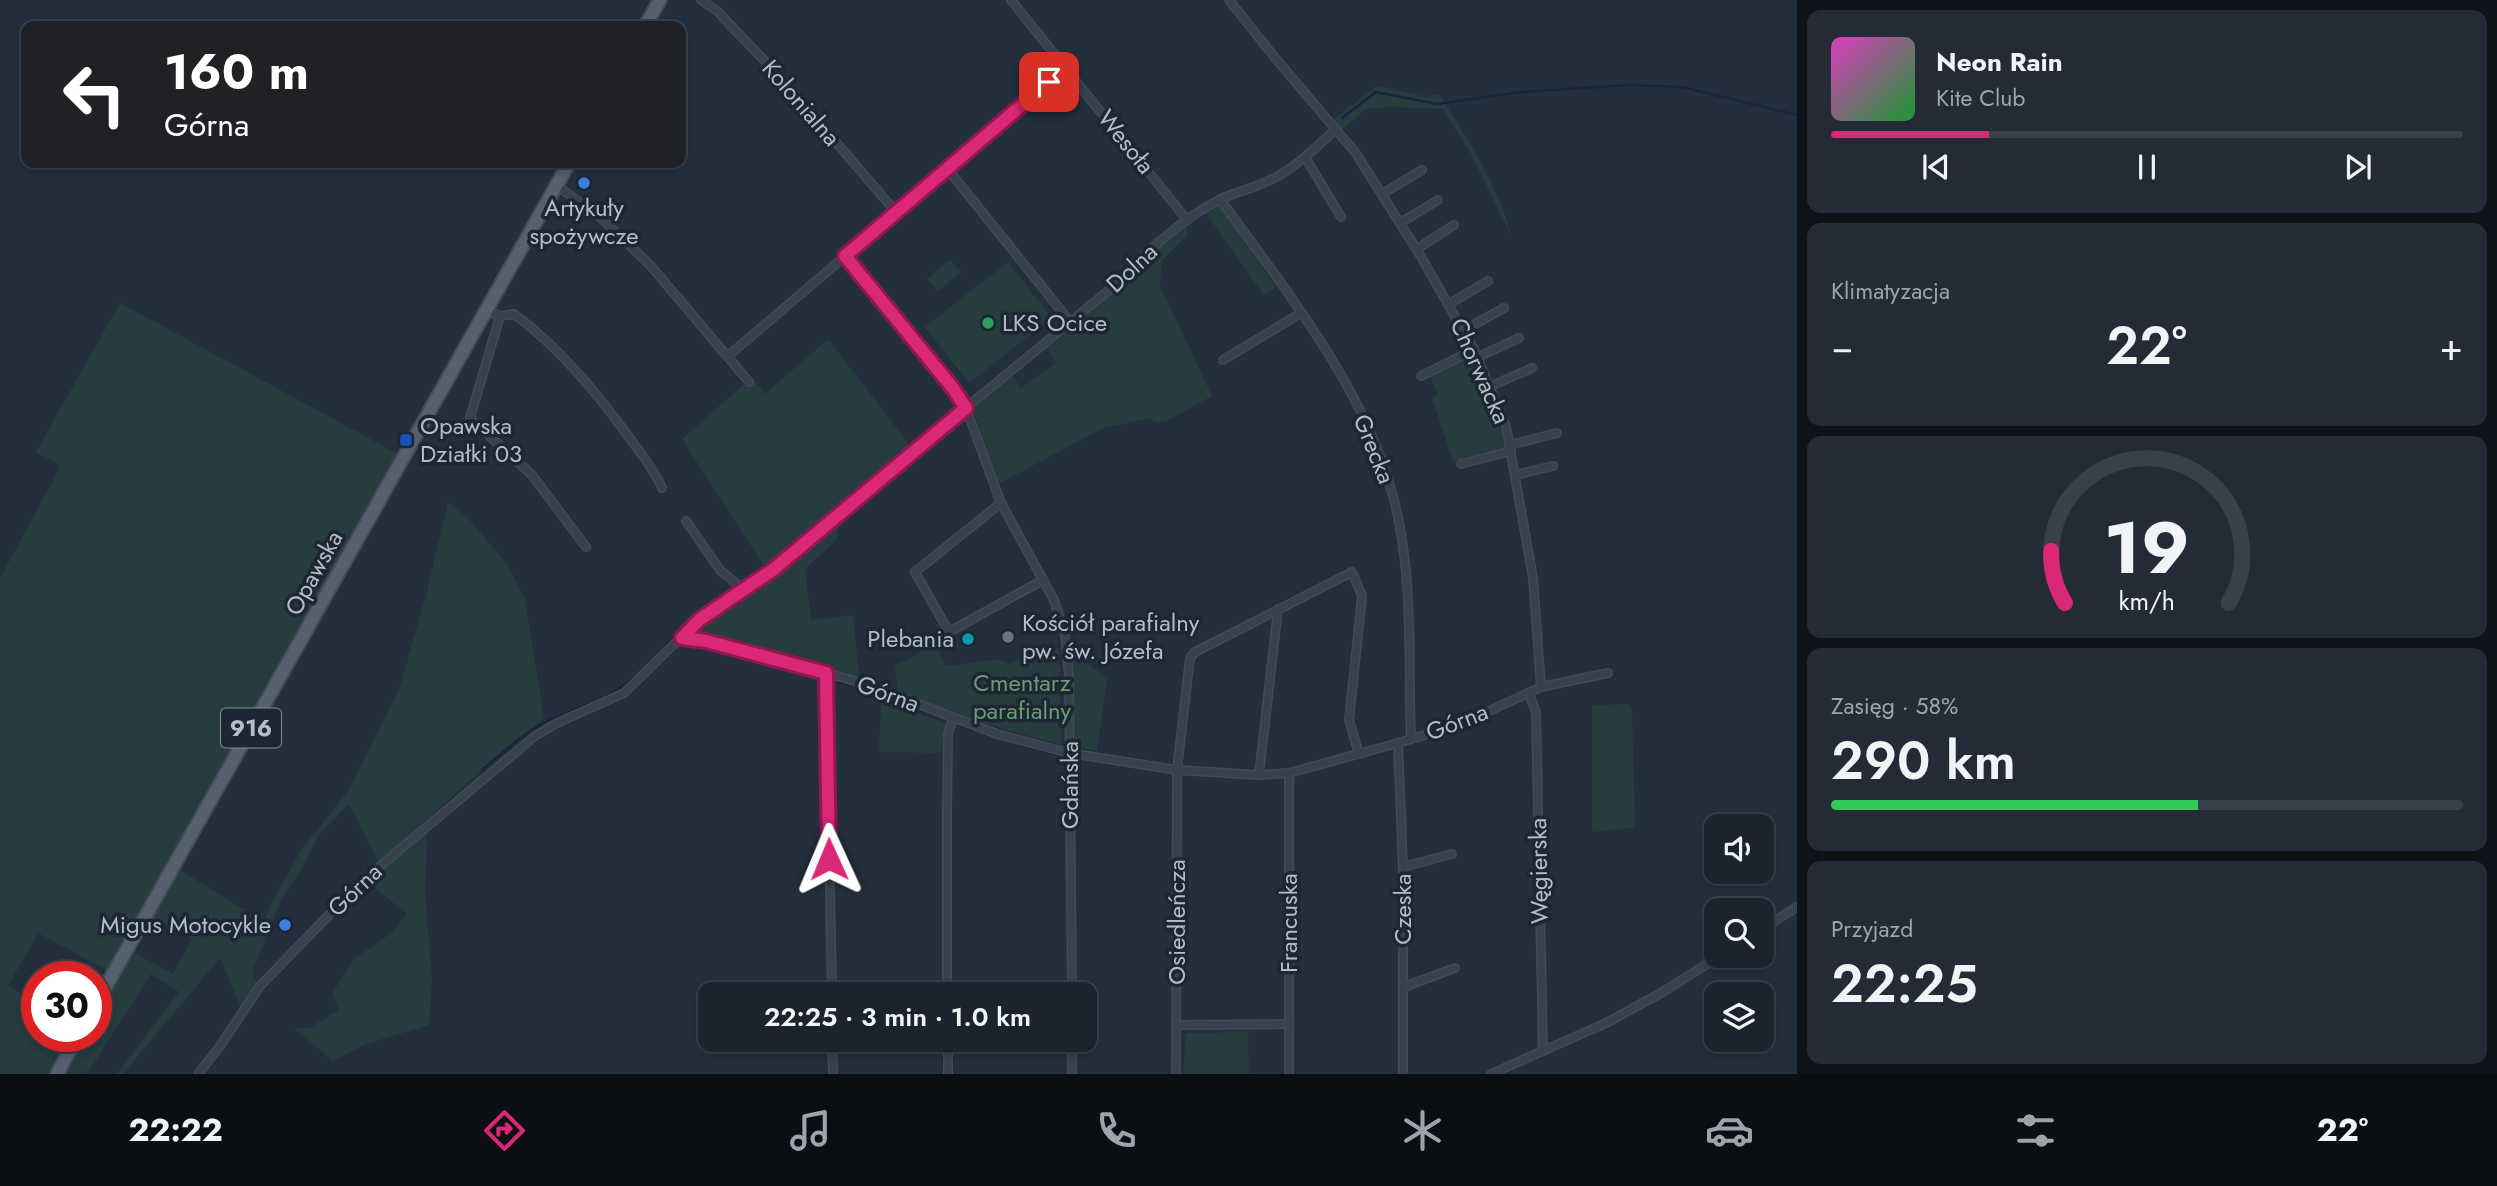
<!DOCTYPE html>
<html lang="pl">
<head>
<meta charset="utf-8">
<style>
  :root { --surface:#1b232e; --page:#242b36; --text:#f1f3f6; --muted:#a0a4aa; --line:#39404a; --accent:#db2777 }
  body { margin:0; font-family:Jost,sans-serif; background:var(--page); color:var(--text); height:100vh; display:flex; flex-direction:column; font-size:26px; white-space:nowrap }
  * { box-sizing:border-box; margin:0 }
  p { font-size:23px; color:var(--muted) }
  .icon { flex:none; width:38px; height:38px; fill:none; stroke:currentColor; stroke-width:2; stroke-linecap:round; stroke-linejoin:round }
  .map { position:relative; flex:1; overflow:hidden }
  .panel { display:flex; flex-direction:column; gap:10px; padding:10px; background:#0f1319; width:700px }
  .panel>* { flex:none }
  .banner { position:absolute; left:21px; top:21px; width:665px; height:147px; border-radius:14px; box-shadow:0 4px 10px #0003,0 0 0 2px var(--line); background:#202124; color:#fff; overflow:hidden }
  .buttons { position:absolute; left:1704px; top:814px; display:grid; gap:14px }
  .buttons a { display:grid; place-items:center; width:70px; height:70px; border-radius:14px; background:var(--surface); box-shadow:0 4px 10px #0003,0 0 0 2px var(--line); font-size:35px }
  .speed { position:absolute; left:21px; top:961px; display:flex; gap:14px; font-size:35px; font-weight:700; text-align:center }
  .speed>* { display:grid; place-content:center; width:91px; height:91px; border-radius:50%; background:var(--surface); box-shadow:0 4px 10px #0003,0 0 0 2px var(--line); line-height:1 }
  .speed .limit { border:10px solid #d22; background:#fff; color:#111 }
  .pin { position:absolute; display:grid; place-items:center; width:60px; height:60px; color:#fff; margin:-30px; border-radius:14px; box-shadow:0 4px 10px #0006 }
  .me { position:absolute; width:77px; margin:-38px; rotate:359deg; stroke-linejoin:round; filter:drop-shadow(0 0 5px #0008) }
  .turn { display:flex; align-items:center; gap:24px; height:147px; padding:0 28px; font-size:32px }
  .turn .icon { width:91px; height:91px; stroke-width:2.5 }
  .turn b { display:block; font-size:49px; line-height:60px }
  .big { font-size:52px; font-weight:600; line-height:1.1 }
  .panel .tile { flex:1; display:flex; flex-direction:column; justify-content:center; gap:10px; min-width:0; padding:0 24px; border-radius:14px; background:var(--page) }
  .panel .dial { align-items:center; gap:0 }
  .dial svg { height:182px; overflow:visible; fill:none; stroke:var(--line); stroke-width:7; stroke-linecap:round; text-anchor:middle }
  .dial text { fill:var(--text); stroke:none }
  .song { display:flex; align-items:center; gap:21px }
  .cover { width:84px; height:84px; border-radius:10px; background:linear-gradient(135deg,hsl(310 70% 55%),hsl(130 70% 35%)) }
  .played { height:7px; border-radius:4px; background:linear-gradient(90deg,var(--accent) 25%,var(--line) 25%) }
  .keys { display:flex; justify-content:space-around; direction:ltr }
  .heat { display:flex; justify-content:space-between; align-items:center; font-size:38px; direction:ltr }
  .charge { height:10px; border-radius:5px; background:linear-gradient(90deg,#34c759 58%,var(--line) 0) }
  .trip { position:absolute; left:698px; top:982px; width:399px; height:70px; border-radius:14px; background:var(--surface); box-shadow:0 4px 10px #0003,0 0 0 2px var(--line); font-weight:600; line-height:70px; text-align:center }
  .menu { display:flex; height:112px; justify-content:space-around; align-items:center; background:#0b0e12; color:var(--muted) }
  .menu .icon { width:49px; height:49px }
  .menu .current { color:var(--accent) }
  .menu b { font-size:32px; color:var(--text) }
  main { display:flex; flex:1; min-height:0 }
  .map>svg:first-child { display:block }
  .green { fill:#263c3f }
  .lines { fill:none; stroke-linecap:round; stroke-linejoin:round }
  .stream { stroke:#17263c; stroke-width:2.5 }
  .minor-casing { stroke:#414a57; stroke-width:10 }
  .primary-casing { stroke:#414a57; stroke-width:16 }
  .minor { stroke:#38414e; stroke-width:7 }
  .primary { stroke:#56606e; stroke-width:12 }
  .route-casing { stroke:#8e194d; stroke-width:18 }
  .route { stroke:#db2777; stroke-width:12 }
  .shop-dot { fill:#3f7fe0; stroke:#1d2633; stroke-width:2.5 }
  .leisure-dot { fill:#2e9e5b; stroke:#1d2633; stroke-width:2.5 }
  .transit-dot { fill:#1a4fb4; stroke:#1d2633; stroke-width:2.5 }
  .worship-dot { fill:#6b7280; stroke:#1d2633; stroke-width:2.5 }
  .culture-dot { fill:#0f9aa8; stroke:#1d2633; stroke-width:2.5 }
  .labels { text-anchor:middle; stroke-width:7; stroke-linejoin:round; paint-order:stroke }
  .shield { fill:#1d2633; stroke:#878f9c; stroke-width:2 }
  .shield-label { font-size:23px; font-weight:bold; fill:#b4bcc9 }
  .street-label { font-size:24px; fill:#b4bcc9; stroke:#1d2633 }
  .poi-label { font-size:24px; fill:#b4bcc9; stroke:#1d2633; text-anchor:start }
  .park-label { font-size:24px; fill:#6b9a76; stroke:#1d2633 }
</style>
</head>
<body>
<main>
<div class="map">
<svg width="1797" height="1074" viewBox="0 0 1797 1074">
  <rect width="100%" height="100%" fill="#242f3e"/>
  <!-- green -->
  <g class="green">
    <path d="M1377,86L1427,97L1439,94C1470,143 1496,181 1512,237L1468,148L1443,109L1393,107L1366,109L1342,130L1334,119Z"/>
    <path d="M1218,203L1276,287L1264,295L1205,212Z"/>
    <path d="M1186,225L1188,235L1162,260L1160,286L1212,396L1168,420L1157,423L1149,418L1101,429L999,484L974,412L977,403L1013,376L1021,388L1056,363L1047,348L1087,316L1148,256Z"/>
    <path d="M950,260L961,272L938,291L927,279Z"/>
    <path d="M1008,262L1052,318L969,383L925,327Z"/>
    <path d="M120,303L398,454L107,970L38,933L8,986L37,1003V1036H71L49,1074H0V578L61,466L36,452Z"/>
    <path d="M828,339L912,448L766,569L682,439L751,378L765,394Z"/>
    <path d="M1472,356L1503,433L1504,448L1453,461L1432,398L1438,395L1430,376Z"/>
    <path d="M448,502L467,517L507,564L525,599L544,719L506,748L379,863L349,804L318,836L299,874L282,897L252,973L259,985L241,1008L220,958L123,1074H117L179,992L151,974L87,1074H61L83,1036H96V1012L131,951L173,974L192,939L150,917L177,868L264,922L271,903L302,849L348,791L400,687L426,595Z"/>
    <path d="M838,516L837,539L805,569L811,620L853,615L859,678L722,642L685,637L700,621Z"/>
    <path d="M935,644L946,666L1000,659L1008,664L1059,648L1061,745L990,725L898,693L895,666Z"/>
    <path d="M1072,651L1107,679L1097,751L1073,747Z"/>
    <path d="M881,701L946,723L941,753L879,752Z"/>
    <path d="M1629,704L1632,708L1635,827L1592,832V705Z"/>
    <path d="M427,831L425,892L432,980L429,1025L366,1044L333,1061L295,1029L310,1028L338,1010L333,992L353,960L390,934L407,914L369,883Z"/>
    <path d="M1248,1032L1249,1074H1183L1186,1033Z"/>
  </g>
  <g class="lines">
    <!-- stream -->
    <g class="stream">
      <path d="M1342,118L1376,92L1437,104L1521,92L1630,85L1682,87L1797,115"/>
      <path d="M692,644L704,645L819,676"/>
      <path d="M644,669L693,618L750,578"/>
      <path d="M838,682L860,687L941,717"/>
      <path d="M962,725L991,735"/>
      <path d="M1001,739L1055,754"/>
      <path d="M482,770C503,753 523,733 548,721C581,705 611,700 639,673"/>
    </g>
    <!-- minor casing -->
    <g class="minor-casing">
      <g id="minor">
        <path d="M701,0L717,11L781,78L895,211"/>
        <path d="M1011,0L1187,220"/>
        <path d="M1229,0L1276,59L1355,152L1420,255L1474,350L1506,426L1533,578L1541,687"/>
        <path d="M1305,157L1341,217"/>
        <path d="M946,167L1071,323"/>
        <path d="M556,185L601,218L650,265L749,382"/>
        <path d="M1382,194L1422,170"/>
        <path d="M1220,199C1286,291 1363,385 1393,496C1414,575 1408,658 1411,739"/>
        <path d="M1400,223L1438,200"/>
        <path d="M1417,249L1454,225"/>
        <path d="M845,255L952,387L966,408L1001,503L1054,600L1065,634L1069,675L1072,994"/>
        <path d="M1449,304L1488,281"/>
        <path d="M485,310L500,316L514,314C559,347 596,392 629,437C641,454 654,469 662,488"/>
        <path d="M500,316L470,418L532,475L586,547"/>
        <path d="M1464,330L1504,308"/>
        <path d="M728,356L1066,68"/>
        <path d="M1478,357L1519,338"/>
        <path d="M1223,360L1301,313"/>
        <path d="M1421,376L1474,350"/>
        <path d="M1491,386L1532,368"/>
        <path d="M1510,445L1557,433"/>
        <path d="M1461,464L1511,451"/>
        <path d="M1515,475L1553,466"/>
        <path d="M1001,503L915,572L949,632L1043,580"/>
        <path d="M686,521L720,570L743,589"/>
        <path d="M682,638L706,641L831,674L870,686L1000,735L1069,753L1177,770L1259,775L1289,773L1398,743L1461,724L1541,687L1608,673"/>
        <path d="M826,673L832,994"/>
        <path d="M1529,693L1536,713L1543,1051"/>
        <path d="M1398,743L1403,867V1074"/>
        <path d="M1289,773V1074"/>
        <path d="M1259,775L1278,609"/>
        <path d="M1403,867L1452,854"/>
        <path d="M1762,929L1797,907"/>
        <path d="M1404,987L1455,968"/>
        <path d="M947,994V810L948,734L953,718"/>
        <path d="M1177,1025L1289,1024"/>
        <path d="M832,1040L833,1074"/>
        <path d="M948,1040V1074"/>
        <path d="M1072,1040V1074"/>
        <path d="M198,1074L220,1046L260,986L360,883L535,736L557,723L624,693L699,620L774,569L854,500L1108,291C1141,258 1178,220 1221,199C1235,192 1251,189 1266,182C1292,171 1314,149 1335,130"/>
        <path d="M1176,1074L1177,770L1190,658L1195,652L1352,572L1362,596L1349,720L1359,754"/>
        <path d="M1491,1074L1606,1023L1661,993L1720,956"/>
      </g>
    </g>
    <!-- primary casing -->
    <g class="primary-casing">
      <g id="primary">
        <path d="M645,26L660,0"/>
        <path d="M96,1004L569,163"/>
        <path d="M57,1074L78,1036"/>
      </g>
    </g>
    <!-- minor -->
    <use href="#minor" class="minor"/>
    <!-- primary -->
    <use href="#primary" class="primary"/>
  </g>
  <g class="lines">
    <!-- route casing -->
    <g class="route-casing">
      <path id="route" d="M829,859L826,673L706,641L682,638L699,620L774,569L966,408L952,387L845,256L1049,82"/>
    </g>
    <!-- route -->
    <use href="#route" class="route"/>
  </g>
  <!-- markers -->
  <g class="shop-dot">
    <circle cx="584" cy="183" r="7"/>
    <circle cx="285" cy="925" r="7"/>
  </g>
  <circle class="leisure-dot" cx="988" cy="323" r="7"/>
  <rect class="transit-dot" x="399" y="433" width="14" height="14" rx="3.5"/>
  <circle class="worship-dot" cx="1008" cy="637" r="7"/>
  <circle class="culture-dot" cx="968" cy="639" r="7"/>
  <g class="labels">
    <!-- shield labels -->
    <rect class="shield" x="221" y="708.5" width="60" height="39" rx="5"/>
    <g class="shield-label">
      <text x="251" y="736">916</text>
    </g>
    <!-- street labels -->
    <g class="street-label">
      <text transform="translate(801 103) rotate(49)" y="8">Kolonialna</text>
      <text transform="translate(1126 142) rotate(51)" y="8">Wesoła</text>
      <text transform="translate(1132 268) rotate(-43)" y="8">Dolna</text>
      <text transform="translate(1480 371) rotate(66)" y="8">Chorwacka</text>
      <text transform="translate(1374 449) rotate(68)" y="8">Grecka</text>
      <text transform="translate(314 573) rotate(-61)" y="8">Opawska</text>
      <text transform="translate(888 694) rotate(20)" y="8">Górna</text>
      <text transform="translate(1457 722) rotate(-21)" y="8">Górna</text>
      <text transform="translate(1070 785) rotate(-90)" y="8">Gdańska</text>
      <text transform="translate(1539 871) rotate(-91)" y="8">Węgierska</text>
      <text transform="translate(355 890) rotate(-44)" y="8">Górna</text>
      <text transform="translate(1403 909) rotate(-90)" y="8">Czeska</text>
      <text transform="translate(1177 922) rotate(-90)" y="8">Osiedleńcza</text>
      <text transform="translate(1289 923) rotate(-90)" y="8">Francuska</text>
    </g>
    <!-- poi labels -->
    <g class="poi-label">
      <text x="584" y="216" text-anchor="middle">Artykuły<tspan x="584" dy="28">spożywcze</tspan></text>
      <text x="1002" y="331">LKS Ocice</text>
      <text x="420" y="434">Opawska<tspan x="420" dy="28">Działki 03</tspan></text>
      <text x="1022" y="631">Kościół parafialny<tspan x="1022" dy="28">pw. św. Józefa</tspan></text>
      <text x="954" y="647" text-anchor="end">Plebania</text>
      <text x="271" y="933" text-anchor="end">Migus Motocykle</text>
    </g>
    <!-- park labels -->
    <g class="park-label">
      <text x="1022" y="691">Cmentarz<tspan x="1022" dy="28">parafialny</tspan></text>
    </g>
  </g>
</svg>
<div class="buttons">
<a><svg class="icon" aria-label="sound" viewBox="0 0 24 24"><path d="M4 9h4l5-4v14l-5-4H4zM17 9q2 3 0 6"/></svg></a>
<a><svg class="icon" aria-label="search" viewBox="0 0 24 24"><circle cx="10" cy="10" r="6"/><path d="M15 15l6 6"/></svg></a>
<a><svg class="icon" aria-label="layers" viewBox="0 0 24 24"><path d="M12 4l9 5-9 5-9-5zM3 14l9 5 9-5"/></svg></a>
</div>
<div class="speed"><div class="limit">30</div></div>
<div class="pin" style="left:1049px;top:82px;background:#d93025"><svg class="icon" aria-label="arrive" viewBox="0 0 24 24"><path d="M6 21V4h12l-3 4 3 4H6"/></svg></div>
<svg class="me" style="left:829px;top:859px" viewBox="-20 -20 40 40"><path d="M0-17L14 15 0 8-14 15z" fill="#db2777" stroke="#fff" stroke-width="4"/></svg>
<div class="trip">22:25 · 3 min · 1.0 km</div>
<div class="banner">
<div class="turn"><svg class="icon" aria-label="left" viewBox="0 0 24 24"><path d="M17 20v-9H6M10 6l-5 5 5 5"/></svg><div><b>160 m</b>Górna</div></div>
</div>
</div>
<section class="panel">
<div class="tile">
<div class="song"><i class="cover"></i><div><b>Neon Rain</b><p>Kite Club</p></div></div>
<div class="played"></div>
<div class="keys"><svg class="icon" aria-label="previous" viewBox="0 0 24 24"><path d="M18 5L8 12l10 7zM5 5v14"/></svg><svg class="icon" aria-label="pause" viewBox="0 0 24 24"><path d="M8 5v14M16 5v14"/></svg><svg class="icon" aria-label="next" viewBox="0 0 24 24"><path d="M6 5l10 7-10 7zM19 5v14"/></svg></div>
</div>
<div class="tile"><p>Klimatyzacja</p>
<div class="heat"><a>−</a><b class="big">22°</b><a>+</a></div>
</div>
<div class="tile dial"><svg viewBox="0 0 100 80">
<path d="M14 69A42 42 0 1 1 86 69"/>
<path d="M14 69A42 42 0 0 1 8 46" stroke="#db2777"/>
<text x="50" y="56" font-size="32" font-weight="700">19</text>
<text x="50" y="72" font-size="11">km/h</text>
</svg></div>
<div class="tile"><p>Zasięg · 58%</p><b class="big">290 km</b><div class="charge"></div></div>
<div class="tile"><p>Przyjazd</p><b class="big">22:25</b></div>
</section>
</main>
<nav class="menu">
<b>22:22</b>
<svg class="icon current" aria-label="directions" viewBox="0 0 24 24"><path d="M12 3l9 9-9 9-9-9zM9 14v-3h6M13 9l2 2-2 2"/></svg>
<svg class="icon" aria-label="music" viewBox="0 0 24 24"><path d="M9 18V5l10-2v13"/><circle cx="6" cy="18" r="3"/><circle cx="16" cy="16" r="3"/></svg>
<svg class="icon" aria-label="phone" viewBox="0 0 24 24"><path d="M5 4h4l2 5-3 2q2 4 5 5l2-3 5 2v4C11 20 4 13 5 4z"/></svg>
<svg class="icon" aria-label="climate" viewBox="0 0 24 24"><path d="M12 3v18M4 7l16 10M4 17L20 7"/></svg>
<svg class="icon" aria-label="car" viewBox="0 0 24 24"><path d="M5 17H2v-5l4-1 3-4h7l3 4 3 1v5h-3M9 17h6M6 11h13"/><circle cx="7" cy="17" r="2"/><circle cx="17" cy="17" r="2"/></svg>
<svg class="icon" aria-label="filters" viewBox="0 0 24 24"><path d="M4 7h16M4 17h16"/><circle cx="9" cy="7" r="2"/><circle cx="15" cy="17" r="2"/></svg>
<b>22°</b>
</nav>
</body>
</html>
